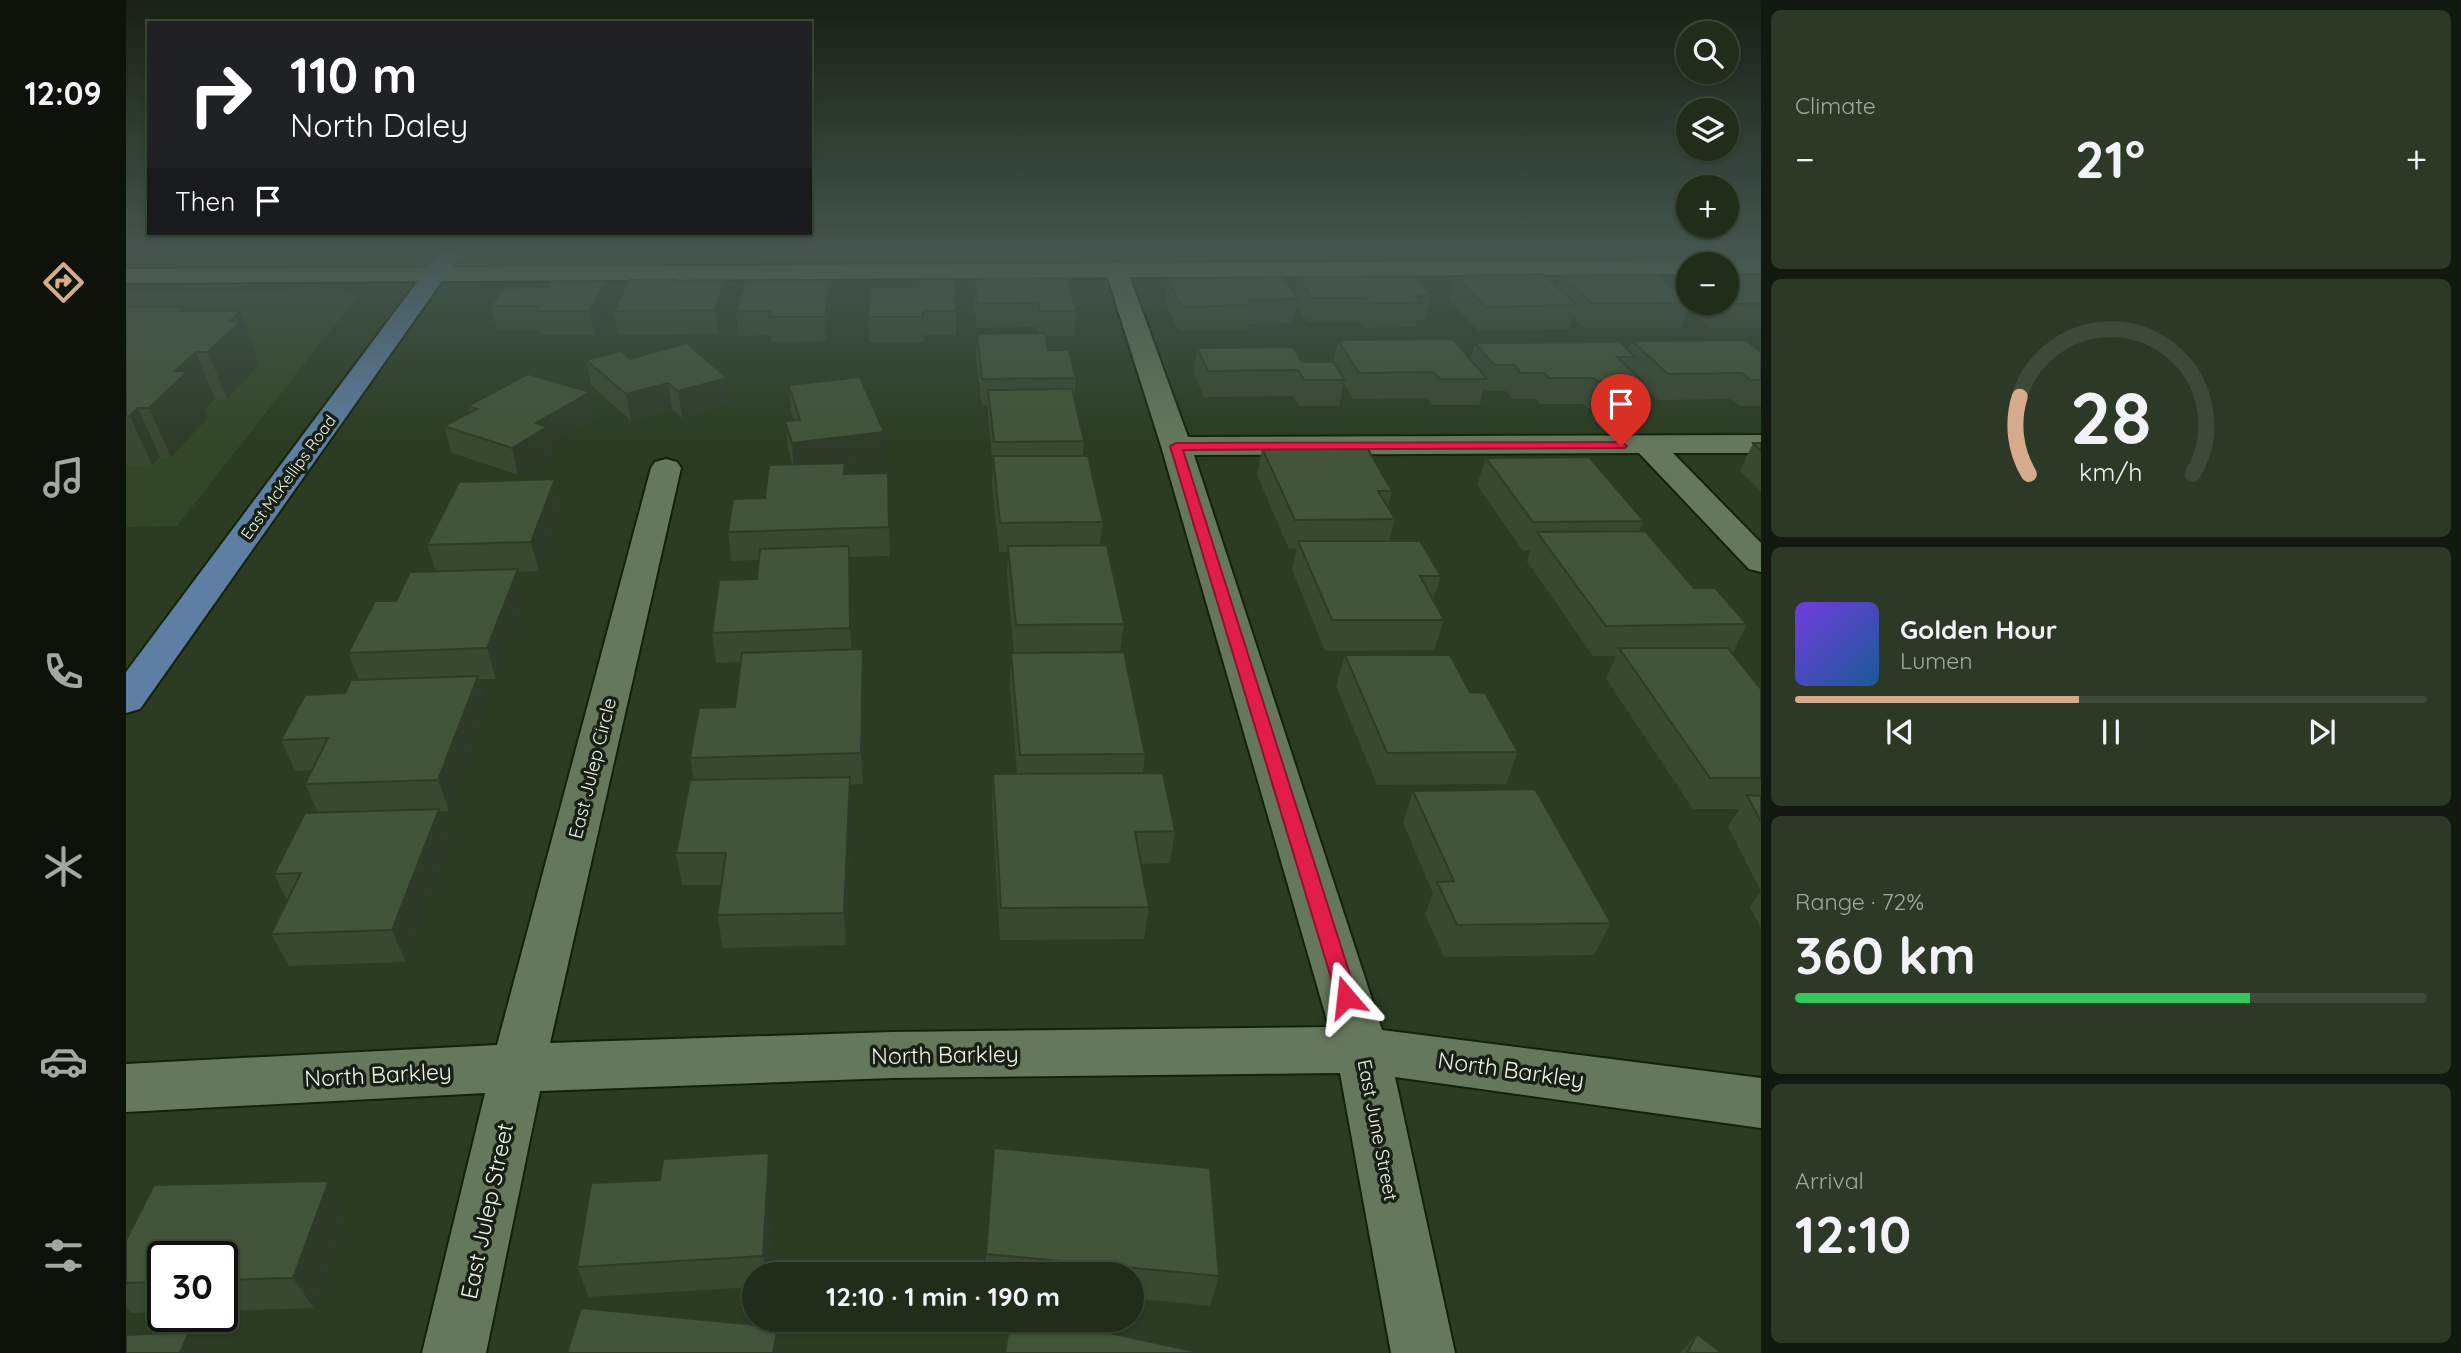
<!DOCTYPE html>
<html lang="en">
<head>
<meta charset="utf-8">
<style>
  :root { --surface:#202d1a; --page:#2d3927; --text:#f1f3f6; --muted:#a2a8a2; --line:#3d4939; --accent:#d6ab8b }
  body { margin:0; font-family:Quicksand,sans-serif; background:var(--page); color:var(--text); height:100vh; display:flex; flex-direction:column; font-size:26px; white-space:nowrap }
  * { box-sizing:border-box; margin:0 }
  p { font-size:23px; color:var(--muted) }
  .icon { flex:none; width:38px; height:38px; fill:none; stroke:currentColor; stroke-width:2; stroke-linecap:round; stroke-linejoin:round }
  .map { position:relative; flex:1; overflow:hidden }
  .panel { display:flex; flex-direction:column; gap:10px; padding:10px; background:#12190e; width:700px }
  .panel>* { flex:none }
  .top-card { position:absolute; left:21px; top:21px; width:665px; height:214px; border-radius:0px; box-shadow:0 2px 5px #0004,0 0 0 2px var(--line); background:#202124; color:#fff; overflow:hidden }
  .tools { position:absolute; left:1550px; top:21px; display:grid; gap:14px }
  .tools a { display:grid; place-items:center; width:63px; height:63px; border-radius:50%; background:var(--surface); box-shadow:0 2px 5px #0004,0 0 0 2px var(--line); font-size:35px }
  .speed { position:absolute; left:21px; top:1241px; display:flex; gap:14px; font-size:35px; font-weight:700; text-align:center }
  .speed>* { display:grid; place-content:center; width:91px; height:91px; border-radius:50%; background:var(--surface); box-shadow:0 2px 5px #0004,0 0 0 2px var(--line); line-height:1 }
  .speed .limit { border:4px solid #111; border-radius:10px; background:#fff; color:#111 }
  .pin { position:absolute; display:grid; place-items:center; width:60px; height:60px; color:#fff; margin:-72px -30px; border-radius:50% 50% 50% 0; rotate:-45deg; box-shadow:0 0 7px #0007 }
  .pin .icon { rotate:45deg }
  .me { position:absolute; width:77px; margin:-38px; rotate:343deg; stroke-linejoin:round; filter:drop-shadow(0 0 5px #0008) }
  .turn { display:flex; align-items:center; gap:24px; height:147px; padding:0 28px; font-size:32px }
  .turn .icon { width:91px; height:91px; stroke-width:2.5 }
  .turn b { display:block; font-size:49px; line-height:60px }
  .then { display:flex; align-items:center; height:66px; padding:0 28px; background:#0003; gap:14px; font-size:26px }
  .big { font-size:52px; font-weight:800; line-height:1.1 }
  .panel .card { flex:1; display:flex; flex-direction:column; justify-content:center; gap:10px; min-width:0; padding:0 24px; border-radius:10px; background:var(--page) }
  .panel .dial { align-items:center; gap:0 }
  .dial svg { height:182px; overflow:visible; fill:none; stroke:var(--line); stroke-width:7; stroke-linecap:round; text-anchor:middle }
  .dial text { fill:var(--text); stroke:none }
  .song { display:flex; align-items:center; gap:21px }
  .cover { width:84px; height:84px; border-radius:10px; background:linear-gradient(135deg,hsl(260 70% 55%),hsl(210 70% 35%)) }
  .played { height:7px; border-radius:4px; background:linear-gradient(90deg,var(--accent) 45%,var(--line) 45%) }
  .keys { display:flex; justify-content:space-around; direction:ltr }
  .heat { display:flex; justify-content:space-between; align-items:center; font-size:38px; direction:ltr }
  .charge { height:10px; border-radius:5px; background:linear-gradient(90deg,#34c759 72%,var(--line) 0) }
  .trip { position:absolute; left:616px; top:1262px; width:402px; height:70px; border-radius:35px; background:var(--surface); box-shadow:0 2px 5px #0004,0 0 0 2px var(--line); font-weight:800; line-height:70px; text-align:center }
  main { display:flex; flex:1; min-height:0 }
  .tab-bar { display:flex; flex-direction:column; width:126px; justify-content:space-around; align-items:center; background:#0d120a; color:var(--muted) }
  .tab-bar .icon { width:49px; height:49px }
  .tab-bar .on { color:var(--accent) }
  .tab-bar b { font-size:32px; color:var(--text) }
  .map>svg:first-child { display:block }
  .built { fill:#324727 }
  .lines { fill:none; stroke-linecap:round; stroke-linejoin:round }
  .minor-casing { stroke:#13220a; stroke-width:4 }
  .tertiary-casing { stroke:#13220a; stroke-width:4 }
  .primary-casing { stroke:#13220a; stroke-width:4 }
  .minor { fill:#65785c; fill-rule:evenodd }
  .tertiary { fill:#65785c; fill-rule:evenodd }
  .primary { fill:#5e7ea3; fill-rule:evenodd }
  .wall { fill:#394831 }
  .shaded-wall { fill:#2e3b28 }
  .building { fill:#425439; stroke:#2e3b28; stroke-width:2 }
  .route { fill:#e11d48; stroke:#92132f; stroke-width:2 }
  .labels { text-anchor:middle; stroke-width:7; stroke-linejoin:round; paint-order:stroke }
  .far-street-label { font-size:16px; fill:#ecf7e7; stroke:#182015 }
  .street-label { font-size:19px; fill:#ecf7e7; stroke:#182015 }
  .near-street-label { font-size:23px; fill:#ecf7e7; stroke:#182015 }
</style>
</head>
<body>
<main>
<nav class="tab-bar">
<b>12:09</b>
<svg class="icon on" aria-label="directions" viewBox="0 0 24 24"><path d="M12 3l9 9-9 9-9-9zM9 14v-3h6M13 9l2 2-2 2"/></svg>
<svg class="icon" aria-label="music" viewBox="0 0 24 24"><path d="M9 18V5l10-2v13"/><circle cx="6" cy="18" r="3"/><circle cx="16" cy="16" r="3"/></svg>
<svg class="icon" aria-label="phone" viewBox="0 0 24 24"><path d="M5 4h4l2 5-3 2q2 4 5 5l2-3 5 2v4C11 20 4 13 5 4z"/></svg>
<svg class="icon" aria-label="climate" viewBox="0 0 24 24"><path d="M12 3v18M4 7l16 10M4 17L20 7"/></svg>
<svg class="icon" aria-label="car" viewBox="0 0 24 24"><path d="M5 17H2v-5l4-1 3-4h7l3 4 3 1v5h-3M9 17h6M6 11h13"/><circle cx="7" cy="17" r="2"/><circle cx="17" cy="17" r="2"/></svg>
<svg class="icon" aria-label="filters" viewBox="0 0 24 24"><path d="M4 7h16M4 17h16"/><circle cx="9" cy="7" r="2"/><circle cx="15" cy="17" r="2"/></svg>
</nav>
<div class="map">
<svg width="1635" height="1353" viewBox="0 0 1635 1353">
  <rect width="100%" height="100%" fill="#2b3c22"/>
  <!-- built -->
  <path class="built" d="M210,290H219L231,297L51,526L0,527V291Z"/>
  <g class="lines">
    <!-- minor casing -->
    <g class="minor-casing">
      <path id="minor" d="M990,262L998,264L1001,269L1062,437L1635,435V453H1547L1635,543V572L1623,569L1513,453L1068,455L1256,1030L1635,1078V1128L1269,1077L1329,1353H1265L1214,1073L766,1078L414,1091L360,1353H296L359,1093L0,1112V1064L371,1045L525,468L529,462L540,459L551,462L555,468L424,1043L766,1032L1203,1027L1035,446L979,269L982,264Z"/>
    </g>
    <!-- tertiary casing -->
    <g class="tertiary-casing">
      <g id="tertiary">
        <path d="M1601,259H1635V273H1601V264H1591Z"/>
        <path d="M1563,260L1572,264H1563V274L0,283V269Z"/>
      </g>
    </g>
    <!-- primary casing -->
    <g class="primary-casing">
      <path id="primary" d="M312,254H335L14,709L0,713V672Z"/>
    </g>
    <!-- minor -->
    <use href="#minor" class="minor"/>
    <!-- tertiary -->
    <use href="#tertiary" class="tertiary"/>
    <!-- primary -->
    <use href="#primary" class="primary"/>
  </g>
  <!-- wall -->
  <g class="wall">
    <path d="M1556,274H1563V303H1601L1635,274V328H1585L1562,310L1555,328H1459L1447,317L1443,329L1353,331L1323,300L1329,276L1432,288L1436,276L1550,291Z"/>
    <path d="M1172,277L1305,296L1299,320H1291L1289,327L1239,328L1235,322H1181L1171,306L1168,323L1122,324L1121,330L1053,331L1039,303L1041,279L1169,295Z"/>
    <path d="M849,279L950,311L948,336H920L922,350L950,378L948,398L958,441L957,456L977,522L974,545L998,624L994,652L1019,754L1017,773L1049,831L1044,863L1015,864L1023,907L1018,939L874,940L866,806L867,774H891L884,684L885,653H888L881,575L882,552H873L866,484L867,467L862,416V405H856L850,359L851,334L912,333L911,327L851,328L848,302Z"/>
    <path d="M551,281H598L601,305L592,334L492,335L488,311Z"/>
    <path d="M704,281L706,305L700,341L645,342V335L612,336L610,311Z"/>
    <path d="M480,282L484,305L469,335H415L414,330H371L365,306L423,287Z"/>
    <path d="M745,287L830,311V335H798V342H743L742,317Z"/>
    <path d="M0,307H59L61,311H114L131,355L129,358L132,366L101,399H89L78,410L82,418L45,457H34L26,465H0Z"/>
    <path d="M1212,340L1344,359L1349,343L1502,350L1506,341L1635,352V406H1613L1604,399L1532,400L1515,384L1506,407L1462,408L1458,404H1414L1410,399H1387L1380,391H1360L1358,388L1353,405H1306L1301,398L1227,399L1218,383L1213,406H1173L1167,396L1078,397L1068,373L1071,348L1176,362H1207Z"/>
    <path d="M504,359L604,404L556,418L546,409L505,421L465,385L460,360Z"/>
    <path d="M663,385L758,432L759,460L719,464V474L762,473L764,556L724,557L726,650L739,680L737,784L724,785L726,808L720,945L597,948L591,915L595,885H556L550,853L568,780L564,758L609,707L615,662L590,663L586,633L631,579L633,560L605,561L602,532L639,498L666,464L662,448L659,421H668L665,411Z"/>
    <path d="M464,392L469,418L425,445L427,454L392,475L326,453L318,426L344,412L342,406Z"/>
    <path d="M1627,443H1635V491L1614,471Z"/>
    <path d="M1136,448L1266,491L1262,507L1269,519L1263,541L1315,576L1307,600L1318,620L1308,650L1199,651L1166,570L1171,548L1163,549L1131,475Z"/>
    <path d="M1360,458L1518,521L1513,531L1568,588L1621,624L1606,654L1635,689V928L1624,907L1635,891L1602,827L1613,809H1567L1480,679L1490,656H1467L1401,561L1404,550L1397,551L1351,485Z"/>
    <path d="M429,479L435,507L413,571L392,572L399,598L370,679H353L361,707L323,811L314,812L325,841L280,962L163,966L145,934L161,900L148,874L192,813L179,784L186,770L169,771L155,740L219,693L233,680L222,653L270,601L310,571L301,545Z"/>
    <path d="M1219,655L1344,692L1392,752L1380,784L1251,785L1210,686Z"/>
    <path d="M1287,791L1485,923L1468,955L1318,957L1299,914L1307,893L1277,823Z"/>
    <path d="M534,1180L648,1184L643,1274H628V1287L463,1297L451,1267Z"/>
    <path d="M222,1212L188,1308L96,1311V1256H37V1312L5,1313L0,1307V1240Z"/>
    <path d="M860,1254L1093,1276L1084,1306L1006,1298V1274H859Z"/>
    <path d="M1571,1334L1596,1353H1554Z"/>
  </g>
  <!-- shaded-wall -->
  <g class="shaded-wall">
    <path d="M598,281L601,305L592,334L589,310Z"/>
    <path d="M704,281L706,305L700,341L699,317Z"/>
    <path d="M480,282L484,305L469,335L464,311Z"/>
    <path d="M114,311L131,355L129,358L132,366L101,399L82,352L104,321Z"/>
    <path d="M70,352L89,399L78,410L82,418L45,457L23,408L49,371Z"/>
    <path d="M601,378L604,404L556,418L552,391Z"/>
    <path d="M542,383L546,409L505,421L500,394Z"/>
    <path d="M464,392L469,418L425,445L427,454L392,475L386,448L410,423Z"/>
    <path d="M12,408L34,457L26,465L4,416Z"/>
    <path d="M758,432L759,460L719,464L720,491L668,470L666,443Z"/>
    <path d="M429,479L435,507L413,571L405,542Z"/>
    <path d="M723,546L725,576L726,658L724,628Z"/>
    <path d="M392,569L399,598L370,679L361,648Z"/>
    <path d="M737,649L739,680L737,784L735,753Z"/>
    <path d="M352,676L361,707L323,811L312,780Z"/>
    <path d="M724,777L726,808L720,945L718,913Z"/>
    <path d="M313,809L325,841L280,962L266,930Z"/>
    <path d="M643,1153L648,1184L643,1274H641L637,1256Z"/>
    <path d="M203,1181L222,1212L188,1308L167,1278Z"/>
    <path d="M652,1327L657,1353H647Z"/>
    <path d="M63,1332L82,1353H54Z"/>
  </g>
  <!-- building -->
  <g class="building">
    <path d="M1416,274L1451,305L1360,307L1329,276Z"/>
    <path d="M1556,274H1563V279Z"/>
    <path d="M1601,274H1635V304H1595L1593,303H1601Z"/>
    <path d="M1530,275L1565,303L1467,304L1436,276Z"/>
    <path d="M1156,277L1172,299L1122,300L1125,305L1056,307L1041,279Z"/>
    <path d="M1172,277H1289L1305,296H1290L1295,303H1244L1240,298H1186Z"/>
    <path d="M941,278L950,311H914L912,303L851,304L849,279Z"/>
    <path d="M551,279L550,281H598L589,310L488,311L503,280Z"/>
    <path d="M793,279H829L830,311H797V317H742L745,287H793Z"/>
    <path d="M619,281H704L699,317H643L645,311H610Z"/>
    <path d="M426,282H480L464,311H410L413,306H365L378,288L423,287Z"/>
    <path d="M0,307H59L53,311H114L104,321H115L82,352H70L49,371H62L23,408H12L4,416H0Z"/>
    <path d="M919,333L922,350H943L950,378L856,379L851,334Z"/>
    <path d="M1327,339L1361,379H1314L1308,372L1233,373L1212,340Z"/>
    <path d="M1620,340L1635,352V380H1624L1616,373L1542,374L1506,341Z"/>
    <path d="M1494,342L1509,357H1491L1516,381L1472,382L1468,378H1423L1418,373H1395L1388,365H1368L1349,343Z"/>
    <path d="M561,343L601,378L552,391L542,383L500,394L460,360L495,351L504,359Z"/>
    <path d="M1167,347L1176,362H1207L1219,380H1178L1172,370L1082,371L1071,348Z"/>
    <path d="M402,374L464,392L410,423L421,427L386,448L318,426L351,409L342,406Z"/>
    <path d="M734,377L758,432L666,443L659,421L674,420L663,385Z"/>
    <path d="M946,389L958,441L868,442L862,390Z"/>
    <path d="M1627,443H1635V451Z"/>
    <path d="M1240,446L1266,491H1252L1269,519L1169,520L1136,448Z"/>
    <path d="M867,456H962L977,522L874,523Z"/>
    <path d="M1463,457L1518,521L1407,522L1360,458Z"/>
    <path d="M719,463L718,474L762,473L763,527L602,532L607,499L639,498L643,465Z"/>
    <path d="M429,479L405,542L301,545L333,482Z"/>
    <path d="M1519,531L1568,588H1589L1621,624L1480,626L1411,532Z"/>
    <path d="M1172,541H1294L1315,576H1294L1318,620H1206Z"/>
    <path d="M981,545L998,624L890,625L882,546Z"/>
    <path d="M723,546L724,628L586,633L593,580L631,579L634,549Z"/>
    <path d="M392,569L361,648L222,653L249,601H270L284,572Z"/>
    <path d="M1493,648H1602L1635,689V778H1584Z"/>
    <path d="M737,649L735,753L564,758L573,708L609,707L616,653Z"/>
    <path d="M998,652L1019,754L894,755L885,653Z"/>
    <path d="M1219,655H1324L1344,692L1359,693L1392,752L1261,753Z"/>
    <path d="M352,676L312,780L179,784L202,738L155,740L179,695L219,693L225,680Z"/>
    <path d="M1037,773L1049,831L1009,832L1023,907L875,908L867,774Z"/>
    <path d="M724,777L718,913L591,915L600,853H550L564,780Z"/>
    <path d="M1409,789L1485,923L1331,925L1311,882L1328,881L1287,791Z"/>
    <path d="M1621,795L1635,796V822Z"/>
    <path d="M313,809L266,930L145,934L175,873L148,874L179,813Z"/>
    <path d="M868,1148L1084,1168L1093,1276L860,1254Z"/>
    <path d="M643,1153L637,1256L451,1267L465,1183L534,1180L537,1159Z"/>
    <path d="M203,1181L167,1278L96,1280V1256H37V1282L0,1283V1240L28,1185Z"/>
    <path d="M455,1308L652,1327L647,1353H441Z"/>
    <path d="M884,1320H924L1076,1353H879Z"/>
    <path d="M63,1332L54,1353H0V1335Z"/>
    <path d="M1571,1334L1596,1353H1561Z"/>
  </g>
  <!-- sky -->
  <linearGradient id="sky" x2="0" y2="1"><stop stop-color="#182113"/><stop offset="0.57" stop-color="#44564f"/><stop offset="1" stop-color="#44564f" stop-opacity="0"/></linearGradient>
  <rect width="1635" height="444" fill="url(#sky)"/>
  <!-- route -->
  <path class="route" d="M1495,442L1501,446L1499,448L1057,450L1231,997L1228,1004L1220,1006L1213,1004L1044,446L1050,443Z"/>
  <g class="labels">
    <!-- far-street labels -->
    <g class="far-street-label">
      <text transform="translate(162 477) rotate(-54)" y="6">East McKellips Road</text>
    </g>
    <!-- street labels -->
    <g class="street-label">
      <text transform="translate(466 768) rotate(-76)" y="7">East Julep Circle</text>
      <text transform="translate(1252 1130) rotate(79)" y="7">East June Street</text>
    </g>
    <!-- near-street labels -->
    <g class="near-street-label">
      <text transform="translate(819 1055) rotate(-1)" y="8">North Barkley</text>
      <text transform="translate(1385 1070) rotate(8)" y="8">North Barkley</text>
      <text transform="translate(252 1075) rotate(-3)" y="8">North Barkley</text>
      <text transform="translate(361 1211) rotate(-78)" y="8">East Julep Street</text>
    </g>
  </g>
</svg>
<div class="tools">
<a><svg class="icon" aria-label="search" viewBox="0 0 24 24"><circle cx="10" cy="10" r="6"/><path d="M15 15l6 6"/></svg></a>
<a><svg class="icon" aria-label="layers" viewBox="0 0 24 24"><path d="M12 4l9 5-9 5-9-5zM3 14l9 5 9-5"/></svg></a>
<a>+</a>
<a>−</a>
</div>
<div class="speed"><div class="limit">30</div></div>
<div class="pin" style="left:1495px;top:446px;background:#d93025"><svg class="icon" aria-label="arrive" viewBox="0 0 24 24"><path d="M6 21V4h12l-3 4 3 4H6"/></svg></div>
<svg class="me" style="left:1220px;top:997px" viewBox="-20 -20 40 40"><path d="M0-17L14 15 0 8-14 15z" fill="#e11d48" stroke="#fff" stroke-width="4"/></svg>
<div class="trip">12:10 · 1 min · 190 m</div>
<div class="top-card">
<div class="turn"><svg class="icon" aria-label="right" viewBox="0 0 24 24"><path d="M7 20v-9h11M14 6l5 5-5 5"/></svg><div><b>110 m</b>North Daley</div></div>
<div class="then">Then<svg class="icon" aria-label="arrive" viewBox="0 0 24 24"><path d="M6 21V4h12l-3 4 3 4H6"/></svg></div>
</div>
</div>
<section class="panel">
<div class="card"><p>Climate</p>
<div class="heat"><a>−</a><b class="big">21°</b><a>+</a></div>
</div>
<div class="card dial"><svg viewBox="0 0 100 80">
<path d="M14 69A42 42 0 1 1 86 69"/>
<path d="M14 69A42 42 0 0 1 10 35" stroke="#d6ab8b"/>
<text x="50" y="56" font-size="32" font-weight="700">28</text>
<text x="50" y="72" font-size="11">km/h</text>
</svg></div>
<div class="card">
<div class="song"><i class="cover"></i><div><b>Golden Hour</b><p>Lumen</p></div></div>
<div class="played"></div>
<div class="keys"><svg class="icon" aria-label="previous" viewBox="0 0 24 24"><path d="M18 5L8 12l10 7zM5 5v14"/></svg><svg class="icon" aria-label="pause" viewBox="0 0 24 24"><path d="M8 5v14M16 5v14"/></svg><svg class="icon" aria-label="next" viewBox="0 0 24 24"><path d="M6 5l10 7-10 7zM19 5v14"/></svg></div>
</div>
<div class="card"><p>Range · 72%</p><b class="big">360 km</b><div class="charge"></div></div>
<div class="card"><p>Arrival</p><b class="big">12:10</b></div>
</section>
</main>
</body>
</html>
